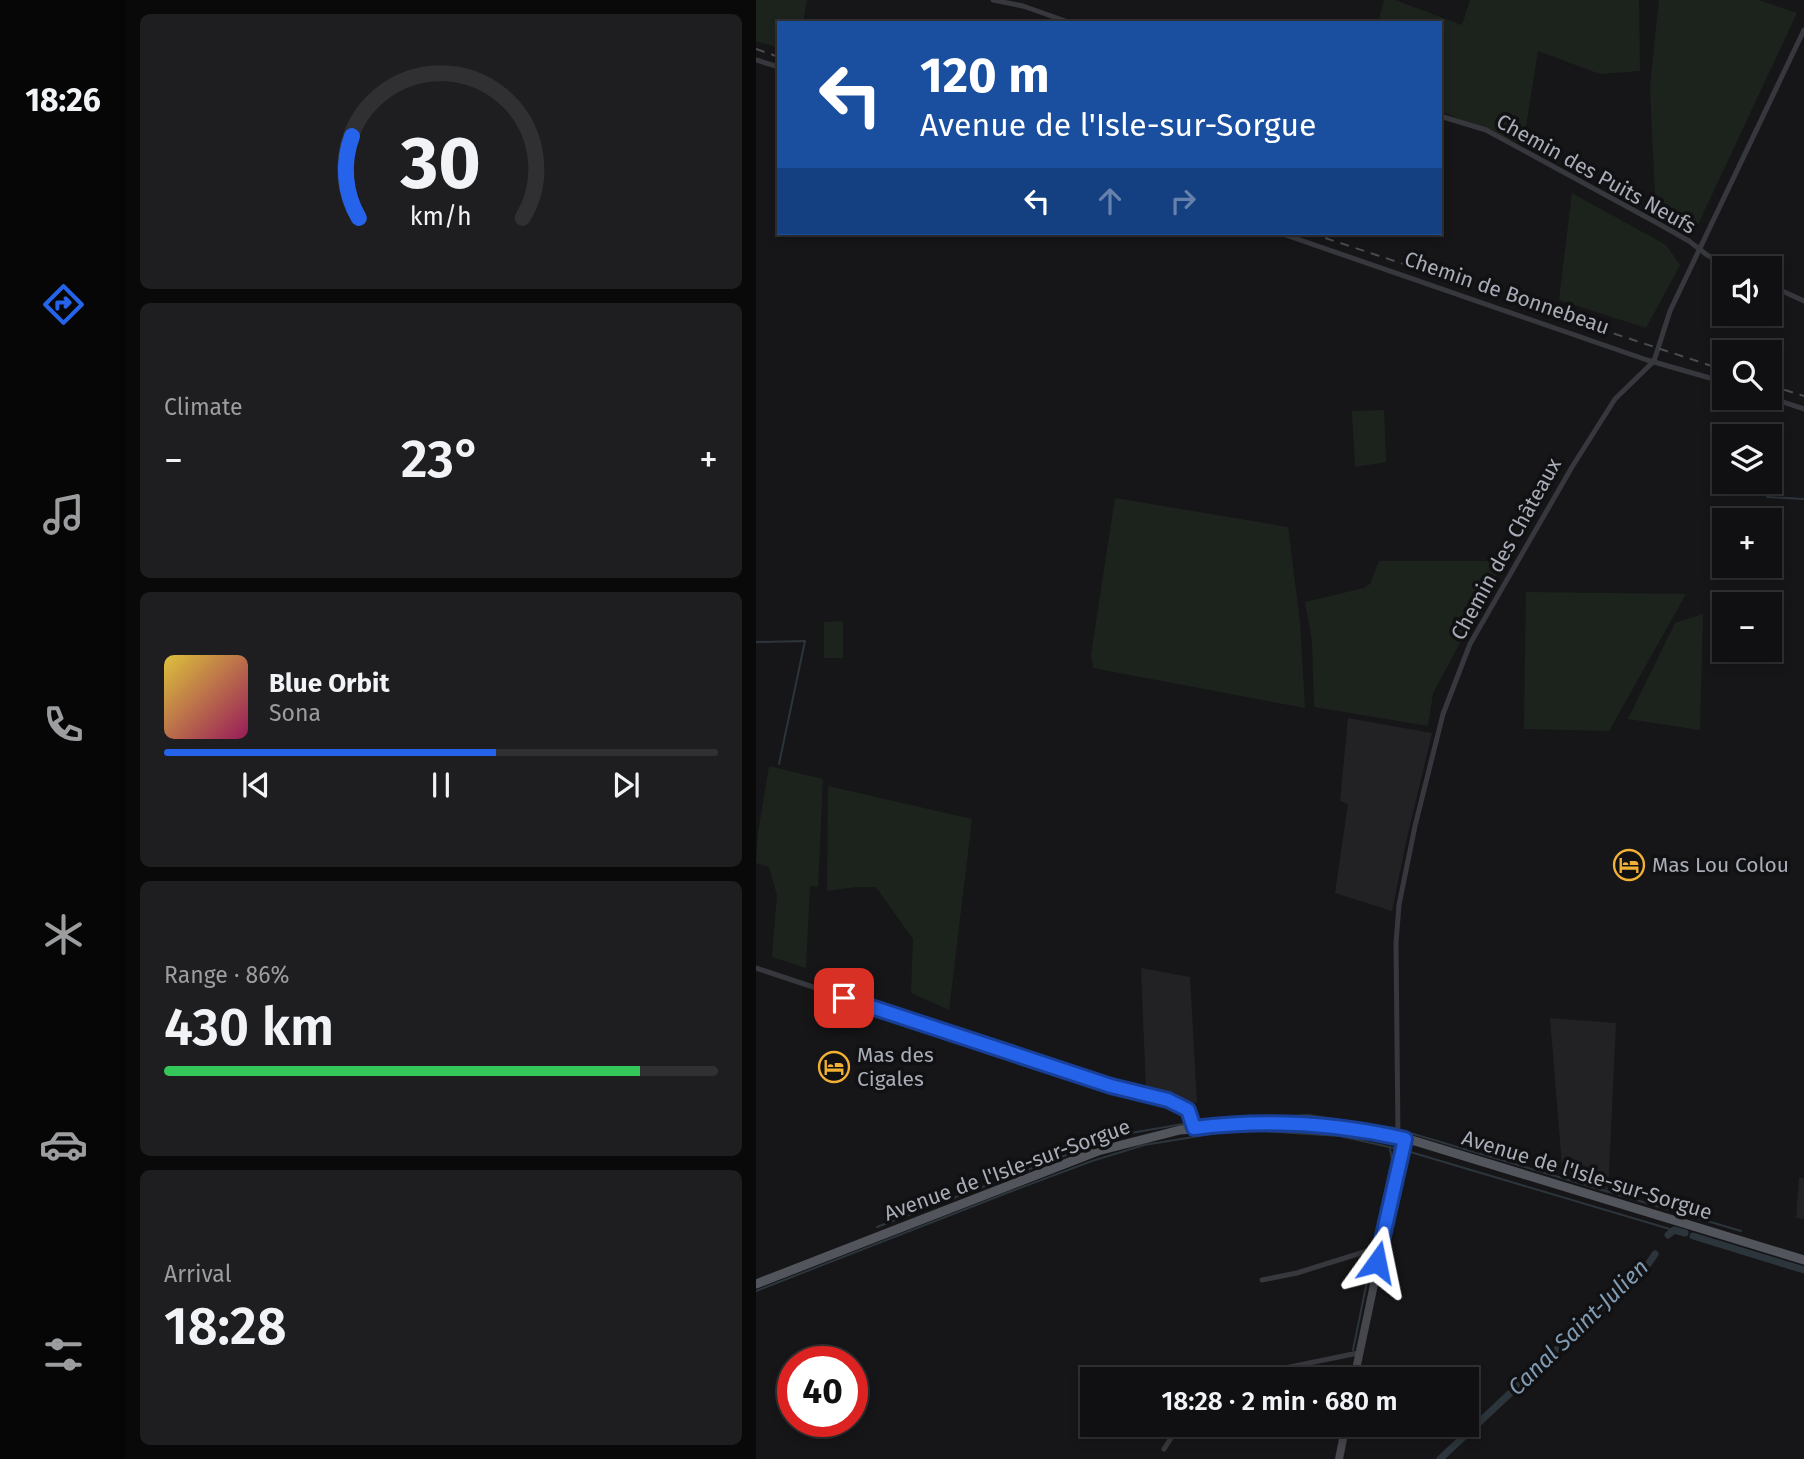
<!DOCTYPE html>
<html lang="en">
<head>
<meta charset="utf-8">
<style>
  :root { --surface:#101012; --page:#1e1e20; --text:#f1f3f6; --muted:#9c9d9f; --line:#303032; --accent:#2563eb }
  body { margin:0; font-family:"Fira Sans",sans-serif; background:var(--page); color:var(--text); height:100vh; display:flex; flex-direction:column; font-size:26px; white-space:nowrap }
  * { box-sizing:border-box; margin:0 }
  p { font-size:23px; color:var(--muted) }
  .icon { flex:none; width:38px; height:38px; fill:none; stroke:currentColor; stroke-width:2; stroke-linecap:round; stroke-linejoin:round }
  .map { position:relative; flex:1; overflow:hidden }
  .sheet { display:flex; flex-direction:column; gap:14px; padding:14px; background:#09090a; width:630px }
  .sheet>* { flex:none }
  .guide { position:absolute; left:21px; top:21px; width:665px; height:214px; border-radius:0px; box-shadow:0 4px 10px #0003,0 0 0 2px var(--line); background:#1a4fa0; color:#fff; overflow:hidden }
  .fabs { position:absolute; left:956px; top:256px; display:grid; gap:14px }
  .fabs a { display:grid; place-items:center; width:70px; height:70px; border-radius:0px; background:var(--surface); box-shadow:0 4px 10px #0003,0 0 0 2px var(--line); font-size:35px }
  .speed { position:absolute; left:21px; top:1346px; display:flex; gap:14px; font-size:35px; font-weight:700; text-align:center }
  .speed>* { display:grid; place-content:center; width:91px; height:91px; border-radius:50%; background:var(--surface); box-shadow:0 4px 10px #0003,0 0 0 2px var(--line); line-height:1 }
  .speed .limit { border:10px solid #d22; background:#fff; color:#111 }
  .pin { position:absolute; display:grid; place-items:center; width:60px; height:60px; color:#fff; margin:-30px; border-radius:14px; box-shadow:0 4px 10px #0006 }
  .me { position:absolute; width:77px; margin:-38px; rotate:12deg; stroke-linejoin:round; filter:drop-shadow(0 0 5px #0008) }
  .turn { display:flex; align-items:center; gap:24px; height:147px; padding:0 28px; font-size:32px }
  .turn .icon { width:91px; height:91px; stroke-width:2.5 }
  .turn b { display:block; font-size:49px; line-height:60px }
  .lanes { display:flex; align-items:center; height:66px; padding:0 28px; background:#0003; justify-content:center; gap:35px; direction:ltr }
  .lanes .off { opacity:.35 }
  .big { font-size:52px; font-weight:600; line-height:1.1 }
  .sheet .card { flex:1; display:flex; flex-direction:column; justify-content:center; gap:10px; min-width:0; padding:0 24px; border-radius:10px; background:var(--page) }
  .sheet .dial { align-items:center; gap:0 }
  .dial svg { height:182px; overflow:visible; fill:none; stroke:var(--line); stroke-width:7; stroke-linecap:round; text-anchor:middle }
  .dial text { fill:var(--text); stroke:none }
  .song { display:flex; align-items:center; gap:21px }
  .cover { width:84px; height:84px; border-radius:10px; background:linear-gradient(135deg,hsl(50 70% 55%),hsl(330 70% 35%)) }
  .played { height:7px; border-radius:4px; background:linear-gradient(90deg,var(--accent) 60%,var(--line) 60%) }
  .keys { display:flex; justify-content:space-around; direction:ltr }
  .heat { display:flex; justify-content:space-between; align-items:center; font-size:38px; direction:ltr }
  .charge { height:10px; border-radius:5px; background:linear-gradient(90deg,#34c759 86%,var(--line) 0) }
  .trip { position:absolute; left:324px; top:1367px; width:399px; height:70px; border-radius:0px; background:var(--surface); box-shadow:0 4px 10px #0003,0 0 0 2px var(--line); font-weight:600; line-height:70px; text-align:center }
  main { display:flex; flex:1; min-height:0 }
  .tabs { display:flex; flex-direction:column; width:126px; justify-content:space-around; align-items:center; background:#060607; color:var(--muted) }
  .tabs .icon { width:49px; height:49px }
  .tabs .active { color:var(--accent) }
  .tabs b { font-size:32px; color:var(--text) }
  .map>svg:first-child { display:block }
  .built { fill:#222225 }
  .green { fill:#1c231d }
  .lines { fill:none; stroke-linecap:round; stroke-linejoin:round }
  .stream { stroke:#2c353c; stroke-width:2 }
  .canal { stroke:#2c353c; stroke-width:7 }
  .street { stroke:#37383d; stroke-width:5 }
  .secondary { stroke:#45474d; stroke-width:8 }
  .primary { stroke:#53555c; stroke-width:9 }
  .rail { stroke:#4a4c52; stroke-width:2; stroke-dasharray:9 7; stroke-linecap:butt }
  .route-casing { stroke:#184099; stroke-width:18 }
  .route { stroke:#2563eb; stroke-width:12 }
  .labels { text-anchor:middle; stroke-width:7; stroke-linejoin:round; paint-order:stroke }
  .street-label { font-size:21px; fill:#a8adb8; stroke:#111113 }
  .poi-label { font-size:21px; fill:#a8adb8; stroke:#111113; text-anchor:start }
  .water-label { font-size:23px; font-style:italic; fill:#7f9bb3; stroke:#111113 }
</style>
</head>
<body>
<main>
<nav class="tabs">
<b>18:26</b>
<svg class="icon active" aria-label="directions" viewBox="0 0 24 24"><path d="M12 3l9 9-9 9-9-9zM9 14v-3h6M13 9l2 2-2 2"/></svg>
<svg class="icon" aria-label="music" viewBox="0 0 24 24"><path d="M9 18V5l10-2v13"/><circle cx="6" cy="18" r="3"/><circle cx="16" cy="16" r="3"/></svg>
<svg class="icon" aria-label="phone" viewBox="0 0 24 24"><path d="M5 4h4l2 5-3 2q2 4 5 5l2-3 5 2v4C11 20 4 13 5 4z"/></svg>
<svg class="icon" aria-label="climate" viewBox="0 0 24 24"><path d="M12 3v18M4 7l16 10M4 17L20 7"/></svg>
<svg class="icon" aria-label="car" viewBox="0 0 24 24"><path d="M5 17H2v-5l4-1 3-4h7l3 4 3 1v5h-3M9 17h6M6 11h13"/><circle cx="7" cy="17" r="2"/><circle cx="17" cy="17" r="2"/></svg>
<svg class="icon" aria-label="filters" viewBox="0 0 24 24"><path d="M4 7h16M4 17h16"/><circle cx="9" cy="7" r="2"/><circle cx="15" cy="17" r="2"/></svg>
</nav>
<section class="sheet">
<div class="card dial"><svg viewBox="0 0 100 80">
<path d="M14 69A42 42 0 1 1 86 69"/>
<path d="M14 69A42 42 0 0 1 11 33" stroke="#2563eb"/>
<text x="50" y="56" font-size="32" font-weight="700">30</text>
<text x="50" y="72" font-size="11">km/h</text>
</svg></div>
<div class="card"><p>Climate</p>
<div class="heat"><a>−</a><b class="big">23°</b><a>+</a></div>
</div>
<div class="card">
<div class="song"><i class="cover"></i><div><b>Blue Orbit</b><p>Sona</p></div></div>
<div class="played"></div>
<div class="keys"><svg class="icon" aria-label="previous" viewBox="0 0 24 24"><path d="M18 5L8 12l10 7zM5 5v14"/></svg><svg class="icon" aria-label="pause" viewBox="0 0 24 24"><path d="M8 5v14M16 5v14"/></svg><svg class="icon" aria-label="next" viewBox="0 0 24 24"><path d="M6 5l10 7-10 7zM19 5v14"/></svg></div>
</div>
<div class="card"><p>Range · 86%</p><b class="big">430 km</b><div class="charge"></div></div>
<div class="card"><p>Arrival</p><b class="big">18:28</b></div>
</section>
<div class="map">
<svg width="1048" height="1459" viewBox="0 0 1048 1459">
  <rect width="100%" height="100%" fill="#161618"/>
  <!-- built -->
  <g class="built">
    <path d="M592,718L676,733L650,842L636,911L579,893L592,804L584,801Z"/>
    <path d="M385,968L434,977L441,1103L390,1091Z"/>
    <path d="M794,1018L860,1023L852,1194L807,1178Z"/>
    <path d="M1043,1178H1048V1219L1040,1218Z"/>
  </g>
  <!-- green -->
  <g class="green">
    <path d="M0,0H51L47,23H23V48L0,41Z"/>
    <path d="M628,0H639L706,25L714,0H883L884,71L844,74L782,51L767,145L684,111V23H622Z"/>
    <path d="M903,0H1003L1041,13L938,233L900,216L894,87Z"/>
    <path d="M816,193L910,245L924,265L890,328L803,300Z"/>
    <path d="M628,410L630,462L599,467L596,411Z"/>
    <path d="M359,498L532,527L544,623L549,708L337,668L335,655Z"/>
    <path d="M623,561H748L677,693L672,726L558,707L556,640L549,602L608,588L614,584Z"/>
    <path d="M770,592L930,594L853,731L768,729Z"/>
    <path d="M947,614L944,730L872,719L919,623Z"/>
    <path d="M87,621V658H68V622Z"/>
    <path d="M13,766L67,779L62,887L54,886L50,968L16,957L21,895L13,867L0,863L2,833Z"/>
    <path d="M72,786L216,819L193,1010L155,993L157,939L120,887H100L71,891Z"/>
  </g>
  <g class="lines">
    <!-- stream -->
    <g class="stream">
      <path d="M1011,497L1048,499"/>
      <path d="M0,642L49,641L23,764"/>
      <path d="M439,1122L552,1115L639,1128"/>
      <path d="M644,1130L985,1231"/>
      <path d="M651,1151L917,1230"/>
      <path d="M121,1227L363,1135L433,1123"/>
      <path d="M618,1247L636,1159L634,1149"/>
      <path d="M0,1291L256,1191L336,1161L388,1145L462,1133L506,1131L584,1136L642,1149"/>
      <path d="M597,1350L617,1252"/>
    </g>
    <!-- canal -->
    <g class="canal">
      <path d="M912,1235L918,1230L929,1233"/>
      <path d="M937,1236L1048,1270"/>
      <path d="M684,1459L893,1263L899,1254"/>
    </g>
    <!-- street -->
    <g class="street">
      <path d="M237,0L267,6L315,23"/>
      <path d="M0,60L23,67"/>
      <path d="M684,116L730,130L903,224L933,241L951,255L977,268"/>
      <path d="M524,233L891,360L968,382"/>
      <path d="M1013,285L1048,301"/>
      <path d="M1012,397L1048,409"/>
      <path d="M0,968L355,1086L412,1100L432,1110L438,1128"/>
      <path d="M642,1137L640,943L643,905L659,826L687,714L714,644L816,467L859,399L898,361L914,311L1048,30"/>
      <path d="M506,1280L541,1273L624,1247"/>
      <path d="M475,1379L602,1353"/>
      <path d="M408,1449L415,1438L413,1424"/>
    </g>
    <!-- secondary -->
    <g class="secondary">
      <path d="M598,1379L649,1138"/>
      <path d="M583,1459L590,1424"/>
    </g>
    <!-- primary -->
    <path class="primary" d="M0,1284L342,1151L424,1130L505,1123L569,1125L649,1138L1048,1260"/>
    <!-- rail -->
    <g class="rail">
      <path d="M0,49L23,57"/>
      <path d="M554,233L968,370"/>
      <path d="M1013,385L1048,396"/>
    </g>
  </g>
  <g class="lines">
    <!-- route casing -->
    <g class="route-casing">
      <path id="route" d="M88,998L355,1086L412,1100L432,1110L438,1128C509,1119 579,1123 649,1139L621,1262"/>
    </g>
    <!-- route -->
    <use href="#route" class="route"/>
  </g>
  <!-- icons -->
  <defs>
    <g id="hotel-ring" transform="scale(1.575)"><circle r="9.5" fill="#111113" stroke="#f2b134" stroke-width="1.5"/><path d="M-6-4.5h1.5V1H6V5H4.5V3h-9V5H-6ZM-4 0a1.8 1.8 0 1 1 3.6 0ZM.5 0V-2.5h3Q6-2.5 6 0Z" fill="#f2b134"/></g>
  </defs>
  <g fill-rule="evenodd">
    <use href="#hotel-ring" x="873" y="865"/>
    <use href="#hotel-ring" x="78" y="1067"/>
  </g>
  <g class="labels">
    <!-- street labels -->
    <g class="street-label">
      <text transform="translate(840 174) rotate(29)" y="7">Chemin des Puits Neufs</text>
      <text transform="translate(751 293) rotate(19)" y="7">Chemin de Bonnebeau</text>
      <text transform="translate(750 549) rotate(-61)" y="7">Chemin des Châteaux</text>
      <text transform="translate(251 1170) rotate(-20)" y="7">Avenue de l'Isle-sur-Sorgue</text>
      <text transform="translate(831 1175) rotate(17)" y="7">Avenue de l'Isle-sur-Sorgue</text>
    </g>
    <!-- poi labels -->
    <g class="poi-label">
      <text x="896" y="872">Mas Lou Colou</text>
      <text x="101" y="1062">Mas des<tspan x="101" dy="24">Cigales</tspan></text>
    </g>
    <!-- water labels -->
    <g class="water-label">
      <text transform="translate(822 1327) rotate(-44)" y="8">Canal Saint-Julien</text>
    </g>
  </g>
</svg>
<div class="fabs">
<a><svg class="icon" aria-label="sound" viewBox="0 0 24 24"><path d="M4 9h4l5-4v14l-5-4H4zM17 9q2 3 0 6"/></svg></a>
<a><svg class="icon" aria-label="search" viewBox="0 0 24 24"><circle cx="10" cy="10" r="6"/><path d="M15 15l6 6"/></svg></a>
<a><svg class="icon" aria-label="layers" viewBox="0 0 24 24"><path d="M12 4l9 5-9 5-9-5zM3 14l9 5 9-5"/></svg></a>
<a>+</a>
<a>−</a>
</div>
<div class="speed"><div class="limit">40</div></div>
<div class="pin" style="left:88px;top:998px;background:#d93025"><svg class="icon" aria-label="arrive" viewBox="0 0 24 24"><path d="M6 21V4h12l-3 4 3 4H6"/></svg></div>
<svg class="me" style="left:621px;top:1262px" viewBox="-20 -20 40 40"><path d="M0-17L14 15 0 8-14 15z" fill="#2563eb" stroke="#fff" stroke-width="4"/></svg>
<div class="trip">18:28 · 2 min · 680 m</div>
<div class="guide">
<div class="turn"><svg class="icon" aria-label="left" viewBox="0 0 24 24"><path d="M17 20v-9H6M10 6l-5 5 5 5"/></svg><div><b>120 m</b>Avenue de l'Isle-sur-Sorgue</div></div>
<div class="lanes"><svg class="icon" aria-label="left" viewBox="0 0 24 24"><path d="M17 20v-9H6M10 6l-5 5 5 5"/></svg><svg class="icon off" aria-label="ahead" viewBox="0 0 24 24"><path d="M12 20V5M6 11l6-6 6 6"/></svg><svg class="icon off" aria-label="right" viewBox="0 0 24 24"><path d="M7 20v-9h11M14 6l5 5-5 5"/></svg></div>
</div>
</div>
</main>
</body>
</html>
